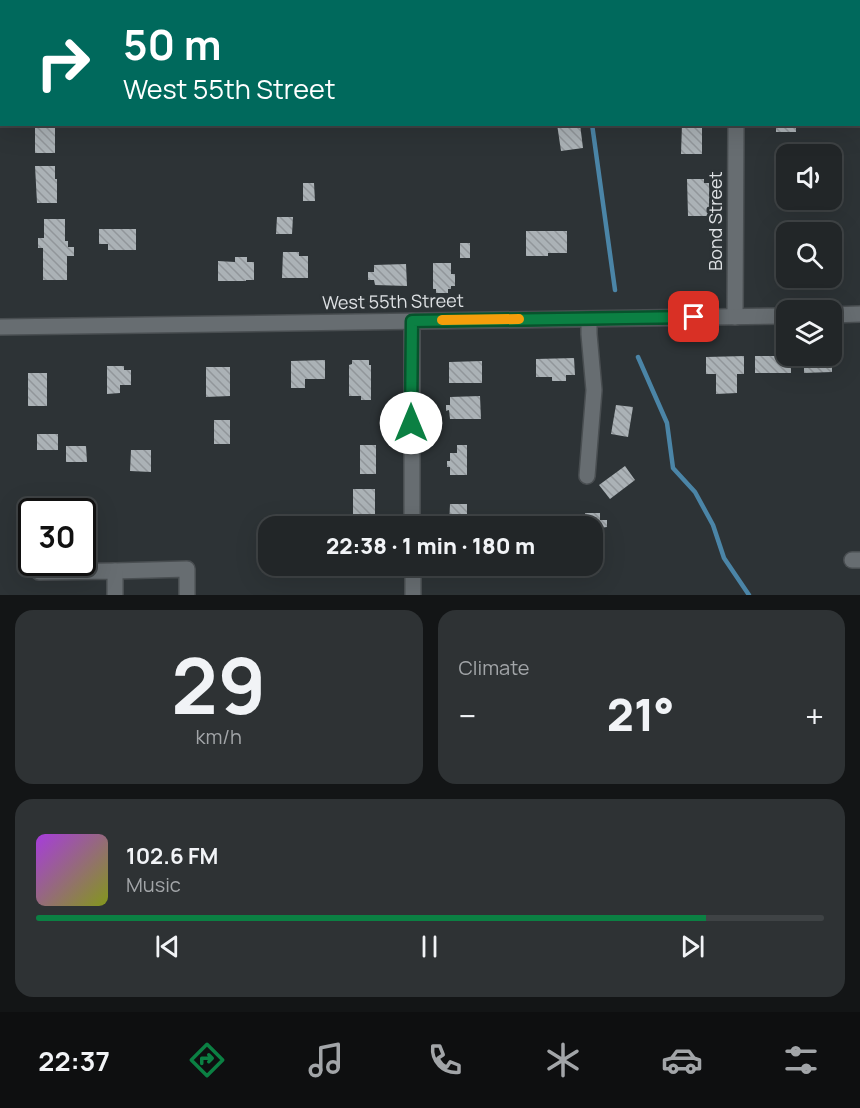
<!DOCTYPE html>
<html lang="en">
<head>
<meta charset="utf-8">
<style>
  :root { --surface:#222628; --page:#2e3234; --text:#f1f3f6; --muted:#a2a5a8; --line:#3f4345; --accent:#0b8043 }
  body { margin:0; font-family:Manrope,sans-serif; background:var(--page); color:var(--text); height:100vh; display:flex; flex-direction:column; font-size:22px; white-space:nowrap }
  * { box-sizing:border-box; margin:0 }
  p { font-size:20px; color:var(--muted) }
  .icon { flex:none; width:33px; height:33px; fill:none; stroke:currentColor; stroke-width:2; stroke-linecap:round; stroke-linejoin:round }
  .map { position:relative; height:595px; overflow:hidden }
  .sheet { display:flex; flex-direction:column; gap:15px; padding:15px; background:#131516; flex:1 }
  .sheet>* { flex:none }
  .top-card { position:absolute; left:0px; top:0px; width:861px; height:126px; box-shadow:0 6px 24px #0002,0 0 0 2px var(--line); background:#00695c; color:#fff; overflow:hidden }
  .controls { position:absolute; left:776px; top:144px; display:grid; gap:12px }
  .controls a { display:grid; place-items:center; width:66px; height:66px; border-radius:12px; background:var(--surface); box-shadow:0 6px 24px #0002,0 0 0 2px var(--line); font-size:30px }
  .speed { position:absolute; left:18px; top:498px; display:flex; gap:12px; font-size:30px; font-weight:700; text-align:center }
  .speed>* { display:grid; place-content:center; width:78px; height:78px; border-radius:50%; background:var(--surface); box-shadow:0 6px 24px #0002,0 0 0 2px var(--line); line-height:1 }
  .speed .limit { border:3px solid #111; border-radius:9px; background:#fff; color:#111 }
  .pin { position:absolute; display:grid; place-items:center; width:51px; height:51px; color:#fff; margin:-26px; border-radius:12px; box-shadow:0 3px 9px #0006 }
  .me { position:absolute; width:66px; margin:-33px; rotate:0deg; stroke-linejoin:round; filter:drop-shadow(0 0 4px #0008) }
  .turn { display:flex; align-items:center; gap:21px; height:126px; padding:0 24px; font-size:27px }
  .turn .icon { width:78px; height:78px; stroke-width:2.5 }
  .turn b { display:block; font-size:42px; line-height:51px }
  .big { font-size:45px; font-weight:800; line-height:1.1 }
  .sheet .card { flex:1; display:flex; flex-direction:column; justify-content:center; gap:9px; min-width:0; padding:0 21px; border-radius:18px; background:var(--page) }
  .sheet .dial { align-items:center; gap:0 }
  .dial b { font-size:78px; line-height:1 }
  .song { display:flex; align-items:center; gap:18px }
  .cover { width:72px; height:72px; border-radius:9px; background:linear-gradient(135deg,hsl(280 70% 55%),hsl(70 70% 35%)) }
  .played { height:6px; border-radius:3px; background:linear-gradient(90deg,var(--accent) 85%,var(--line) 85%) }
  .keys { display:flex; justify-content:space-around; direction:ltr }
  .heat { display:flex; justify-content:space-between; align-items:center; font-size:33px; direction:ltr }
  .sheet .tiles { flex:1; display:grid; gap:15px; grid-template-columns:1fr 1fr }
  .card:last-child { grid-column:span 2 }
  .trip { position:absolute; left:258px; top:516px; width:345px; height:60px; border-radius:18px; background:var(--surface); box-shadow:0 6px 24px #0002,0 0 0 2px var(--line); font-weight:800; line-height:60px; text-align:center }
  .dock { display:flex; height:96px; justify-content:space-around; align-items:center; background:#0e0f10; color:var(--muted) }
  .dock .icon { width:42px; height:42px }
  .dock .on { color:var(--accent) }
  .dock b { font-size:27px; color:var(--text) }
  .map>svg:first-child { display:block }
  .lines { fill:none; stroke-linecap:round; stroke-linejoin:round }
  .stream { stroke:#4b85a7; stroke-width:4.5 }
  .building { fill:url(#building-back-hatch) }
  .minor-casing { stroke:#494e51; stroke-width:18 }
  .minor { stroke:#676d71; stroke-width:15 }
  .route-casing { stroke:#07532c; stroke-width:15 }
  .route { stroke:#0b8043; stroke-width:10 }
  .slow { stroke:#f59e0b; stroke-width:10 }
  .labels { text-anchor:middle; stroke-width:6; stroke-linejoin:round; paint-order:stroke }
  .street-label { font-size:18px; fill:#dee1e4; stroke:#2d3336 }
</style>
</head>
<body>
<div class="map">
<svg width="860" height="595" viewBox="0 0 860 595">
  <defs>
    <pattern id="building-back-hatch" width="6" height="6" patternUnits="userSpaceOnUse" patternTransform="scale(1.5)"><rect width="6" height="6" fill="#abb2b6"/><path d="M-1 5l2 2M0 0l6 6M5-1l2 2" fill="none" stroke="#91969a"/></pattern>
  </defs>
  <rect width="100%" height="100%" fill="#2d3336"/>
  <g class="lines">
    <!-- stream -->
    <g class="stream">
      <path d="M473,0L474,2"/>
      <path d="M592,124L615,290"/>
      <path d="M638,357L667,423L673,468L695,492L713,525L724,558L749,595"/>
    </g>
  </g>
  <!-- building -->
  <g class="building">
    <rect x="35" y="124" width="20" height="29"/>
    <path d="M557,124H580L583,148L561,151Z"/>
    <path d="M682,124H702V154H681Z"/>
    <rect x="776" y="124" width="20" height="8"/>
    <path d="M778,162H786V200H777V185H775V170H778Z"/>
    <path d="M35,166H55V179H57V203H37Z"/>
    <path d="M687,179H704V183H709L710,216H688Z"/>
    <path d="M303,183H314L315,201H303Z"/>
    <path d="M277,217H293L292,234H276Z"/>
    <path d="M44,219H65V241H68V247H74V256H67V280H43V248H38V238H44Z"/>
    <path d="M99,229H136V250H108V244H99Z"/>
    <path d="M526,231H567V253H548V256H526Z"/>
    <path d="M779,231H786V269H778Z"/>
    <rect x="460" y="243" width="10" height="15"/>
    <path d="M283,252H299V256H308V278H282Z"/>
    <path d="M235,257H247V262H254V280H246V281H218V261L235,262Z"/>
    <path d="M433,263H451V274H455V286H451V289H448V293H436V289H433Z"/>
    <path d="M406,264L407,286L375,285L374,280H368V272H374V265Z"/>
    <path d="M744,356V374H737V393L716,394V374H706V357Z"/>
    <rect x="755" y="356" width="36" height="17"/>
    <path d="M804,356H827V362H832V372L804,373Z"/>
    <path d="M574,358L575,375H566V381H552V377H536V359Z"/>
    <path d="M325,360V379H305V388H291V361Z"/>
    <path d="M352,360H369V365H371V400H361V396H349V365L352,364Z"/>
    <path d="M482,361V383H449V362Z"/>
    <path d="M107,366H124V370H131V385H120V393L107,394Z"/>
    <path d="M206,367H230V396L206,397Z"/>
    <rect x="28" y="373" width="19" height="33"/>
    <path d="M480,396L481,419H450L449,410L446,411V405H450V397Z"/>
    <path d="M616,405L633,407L628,437L611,434Z"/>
    <rect x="214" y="420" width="16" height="24"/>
    <rect x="37" y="434" width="21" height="16"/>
    <rect x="360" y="445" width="16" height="29"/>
    <path d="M457,445H467V475H450V467H447V461H450V453H457Z"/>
    <path d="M66,446H86L87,462H66Z"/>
    <path d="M131,450H151V472L130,471Z"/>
    <path d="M625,466L635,480L610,499L599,485Z"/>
    <rect x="353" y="489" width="22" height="37"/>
    <path d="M450,504H467V526H449Z"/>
    <path d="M25,507L55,508V512H32V546H25Z"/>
    <path d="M585,513H600V520H607V527L592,529V526H585Z"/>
    <rect x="350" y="566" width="18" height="9"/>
  </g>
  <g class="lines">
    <!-- minor casing -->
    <g class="minor-casing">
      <g id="minor">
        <path d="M737,2V0"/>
        <path d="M0,7H2"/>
        <path d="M831,315L860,314"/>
        <path d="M735,317L736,124"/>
        <path d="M412,321V526"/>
        <path d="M0,327L786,316"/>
        <path d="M587,476L594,390L589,334V319"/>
        <path d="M852,560H860"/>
        <path d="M413,566V595"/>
        <path d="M115,571L187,569V595"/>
        <path d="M39,572L115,571V595"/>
      </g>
    </g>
    <!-- minor -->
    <use href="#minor" class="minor"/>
  </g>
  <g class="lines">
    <!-- route casing -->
    <g class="route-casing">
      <path id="route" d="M411,423L412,321L694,317"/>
    </g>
    <!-- route -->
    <use href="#route" class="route"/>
    <!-- slow -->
    <path class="slow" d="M442,320L519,319"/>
  </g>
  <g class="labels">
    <!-- street labels -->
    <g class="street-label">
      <text transform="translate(716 221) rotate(-90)" y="6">Bond Street</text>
      <text transform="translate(393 302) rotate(-1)" y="6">West 55th Street</text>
    </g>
  </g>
</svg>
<div class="controls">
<a><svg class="icon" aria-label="sound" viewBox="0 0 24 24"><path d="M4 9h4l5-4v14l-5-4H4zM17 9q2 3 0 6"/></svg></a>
<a><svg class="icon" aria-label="search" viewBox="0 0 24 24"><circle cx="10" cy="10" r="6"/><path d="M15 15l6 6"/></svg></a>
<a><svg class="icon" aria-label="layers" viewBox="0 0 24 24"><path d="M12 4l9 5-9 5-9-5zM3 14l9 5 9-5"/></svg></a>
</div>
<div class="speed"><div class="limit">30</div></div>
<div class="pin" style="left:694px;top:317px;background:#d93025"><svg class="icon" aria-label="arrive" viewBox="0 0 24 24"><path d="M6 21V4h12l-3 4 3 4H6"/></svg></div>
<svg class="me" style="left:411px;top:423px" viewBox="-20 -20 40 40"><circle r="19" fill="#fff"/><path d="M0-13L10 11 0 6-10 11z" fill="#0b8043"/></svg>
<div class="trip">22:38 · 1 min · 180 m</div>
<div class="top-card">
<div class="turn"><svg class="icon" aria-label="right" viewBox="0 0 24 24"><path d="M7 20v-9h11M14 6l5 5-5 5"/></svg><div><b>50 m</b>West 55th Street</div></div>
</div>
</div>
<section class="sheet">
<div class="tiles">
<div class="card dial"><b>29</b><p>km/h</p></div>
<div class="card"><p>Climate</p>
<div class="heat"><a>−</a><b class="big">21°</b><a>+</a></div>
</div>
<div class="card">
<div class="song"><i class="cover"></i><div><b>102.6 FM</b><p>Music</p></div></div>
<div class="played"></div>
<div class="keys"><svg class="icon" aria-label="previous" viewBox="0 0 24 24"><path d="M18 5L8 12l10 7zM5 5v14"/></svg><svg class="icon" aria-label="pause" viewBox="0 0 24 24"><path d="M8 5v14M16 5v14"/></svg><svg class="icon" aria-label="next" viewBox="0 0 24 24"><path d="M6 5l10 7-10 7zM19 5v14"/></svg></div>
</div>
</div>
</section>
<nav class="dock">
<b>22:37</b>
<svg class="icon on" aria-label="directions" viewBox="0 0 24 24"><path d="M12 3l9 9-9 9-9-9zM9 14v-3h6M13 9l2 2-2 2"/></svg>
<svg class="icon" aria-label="music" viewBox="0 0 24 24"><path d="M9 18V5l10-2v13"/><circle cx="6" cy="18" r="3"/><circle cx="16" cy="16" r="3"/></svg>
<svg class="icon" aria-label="phone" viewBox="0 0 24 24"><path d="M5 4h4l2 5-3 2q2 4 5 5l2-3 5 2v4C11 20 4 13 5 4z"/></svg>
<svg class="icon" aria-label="climate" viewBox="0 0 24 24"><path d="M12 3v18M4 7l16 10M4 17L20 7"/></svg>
<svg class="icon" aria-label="car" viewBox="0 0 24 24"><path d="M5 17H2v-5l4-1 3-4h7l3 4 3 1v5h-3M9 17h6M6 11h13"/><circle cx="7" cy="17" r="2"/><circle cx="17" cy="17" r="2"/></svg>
<svg class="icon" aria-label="filters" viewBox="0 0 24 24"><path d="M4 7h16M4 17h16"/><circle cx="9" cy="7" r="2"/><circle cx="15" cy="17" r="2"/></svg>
</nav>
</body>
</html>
